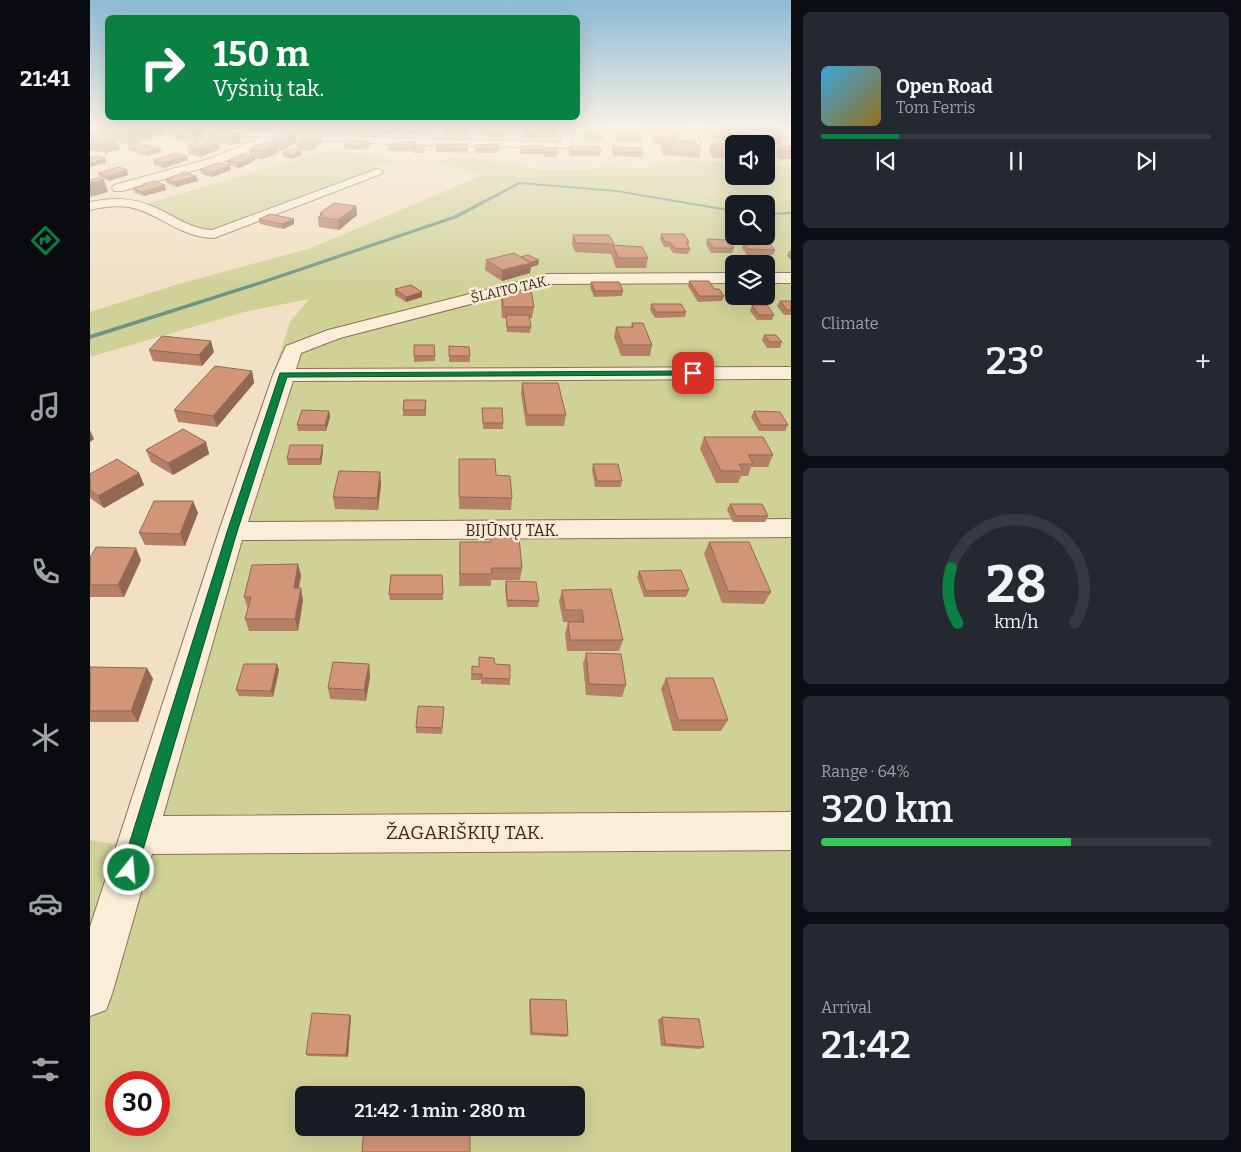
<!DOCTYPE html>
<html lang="en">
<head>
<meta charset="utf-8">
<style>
  :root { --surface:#171b24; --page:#242831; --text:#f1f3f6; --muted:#9ea1a6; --line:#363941; --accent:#0b8043 }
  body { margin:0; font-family:Bitter,serif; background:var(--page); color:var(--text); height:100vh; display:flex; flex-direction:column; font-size:19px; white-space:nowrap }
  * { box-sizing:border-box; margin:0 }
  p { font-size:16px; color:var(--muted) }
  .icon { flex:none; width:28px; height:28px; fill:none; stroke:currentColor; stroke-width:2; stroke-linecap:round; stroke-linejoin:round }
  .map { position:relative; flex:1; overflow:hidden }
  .side { display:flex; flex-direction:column; gap:12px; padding:12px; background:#0d0f14; width:450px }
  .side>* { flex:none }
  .hud { position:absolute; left:15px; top:15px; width:475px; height:105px; border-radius:8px; box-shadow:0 5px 20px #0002; background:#0b8043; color:#fff; overflow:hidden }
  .tools { position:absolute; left:635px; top:135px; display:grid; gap:10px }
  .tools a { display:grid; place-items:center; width:50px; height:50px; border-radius:8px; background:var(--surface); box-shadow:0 5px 20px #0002; font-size:25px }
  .speed { position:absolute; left:15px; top:1071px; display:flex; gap:10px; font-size:25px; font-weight:700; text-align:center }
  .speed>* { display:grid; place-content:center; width:65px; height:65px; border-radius:50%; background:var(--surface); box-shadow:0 5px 20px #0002; line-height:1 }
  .speed .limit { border:8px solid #d22; background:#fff; color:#111 }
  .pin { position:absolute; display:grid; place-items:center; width:42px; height:42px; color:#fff; margin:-21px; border-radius:10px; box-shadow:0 2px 8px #0006 }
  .me { position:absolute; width:55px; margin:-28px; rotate:17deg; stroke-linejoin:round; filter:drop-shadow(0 0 4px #0008) }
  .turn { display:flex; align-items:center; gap:18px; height:105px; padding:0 25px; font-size:22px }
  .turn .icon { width:65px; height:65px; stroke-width:2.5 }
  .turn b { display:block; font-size:35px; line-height:42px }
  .big { font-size:38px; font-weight:600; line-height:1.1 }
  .side .card { flex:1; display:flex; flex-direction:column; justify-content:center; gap:8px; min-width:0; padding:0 18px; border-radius:8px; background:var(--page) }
  .side .dial { align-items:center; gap:0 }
  .dial svg { height:130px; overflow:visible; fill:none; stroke:var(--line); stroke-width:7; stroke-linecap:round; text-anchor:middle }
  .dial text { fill:var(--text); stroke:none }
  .song { display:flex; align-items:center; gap:15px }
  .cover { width:60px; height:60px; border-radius:8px; background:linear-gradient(135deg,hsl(200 70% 55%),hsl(40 70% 35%)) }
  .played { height:5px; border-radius:2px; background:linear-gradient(90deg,var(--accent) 20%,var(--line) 20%) }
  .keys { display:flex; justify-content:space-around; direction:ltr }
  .heat { display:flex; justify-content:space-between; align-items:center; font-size:28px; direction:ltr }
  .charge { height:8px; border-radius:4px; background:linear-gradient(90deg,#34c759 64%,var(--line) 0) }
  .trip { position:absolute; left:205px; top:1086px; width:290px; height:50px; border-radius:8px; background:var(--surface); box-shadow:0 5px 20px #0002; font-weight:600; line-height:50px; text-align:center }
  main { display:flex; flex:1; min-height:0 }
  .menu { display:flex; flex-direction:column; width:90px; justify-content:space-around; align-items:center; background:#090b0e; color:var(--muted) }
  .menu .icon { width:35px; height:35px }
  .menu .selected { color:var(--accent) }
  .menu b { font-size:22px; color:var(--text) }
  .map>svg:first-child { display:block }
  .green { fill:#cfd197; fill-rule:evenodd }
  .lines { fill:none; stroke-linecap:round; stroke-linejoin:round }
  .stream { fill:#6c9486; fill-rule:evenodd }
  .street-casing { stroke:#8e7059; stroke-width:2 }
  .street { fill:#fbeed9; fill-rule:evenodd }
  .wall { fill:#b58066 }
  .shaded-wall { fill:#936853 }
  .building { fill:#d29577; stroke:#936853 }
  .route { fill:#0b8043; stroke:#07532c }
  .labels { text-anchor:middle; stroke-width:5; stroke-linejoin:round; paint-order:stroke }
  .far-street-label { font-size:14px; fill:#3d2a1e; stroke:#f8ebd5 }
  .street-label { font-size:16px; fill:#3d2a1e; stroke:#f8ebd5 }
  .near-street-label { font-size:19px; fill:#3d2a1e; stroke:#f8ebd5 }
</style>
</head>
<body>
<main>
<nav class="menu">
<b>21:41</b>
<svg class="icon selected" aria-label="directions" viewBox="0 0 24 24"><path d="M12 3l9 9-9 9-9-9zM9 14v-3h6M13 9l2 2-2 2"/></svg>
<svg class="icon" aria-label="music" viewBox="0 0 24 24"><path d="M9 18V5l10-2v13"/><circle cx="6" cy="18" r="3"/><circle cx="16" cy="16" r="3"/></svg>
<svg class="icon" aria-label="phone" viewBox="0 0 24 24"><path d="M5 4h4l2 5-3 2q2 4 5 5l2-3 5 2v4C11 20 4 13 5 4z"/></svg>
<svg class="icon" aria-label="climate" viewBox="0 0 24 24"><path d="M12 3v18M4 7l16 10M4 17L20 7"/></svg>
<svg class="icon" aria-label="car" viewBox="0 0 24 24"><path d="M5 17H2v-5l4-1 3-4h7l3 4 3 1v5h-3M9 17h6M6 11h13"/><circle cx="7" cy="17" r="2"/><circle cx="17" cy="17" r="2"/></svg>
<svg class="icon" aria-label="filters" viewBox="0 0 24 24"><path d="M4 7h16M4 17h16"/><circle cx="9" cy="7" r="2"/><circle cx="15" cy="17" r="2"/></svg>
</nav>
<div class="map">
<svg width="701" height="1152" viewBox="0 0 701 1152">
  <rect width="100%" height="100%" fill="#f2e0c4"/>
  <!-- green -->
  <g class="green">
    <path d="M241,149L307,160L118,232L110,231L53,205Z"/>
    <path d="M360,157L406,161L451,170H493L512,167L555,168L594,160L644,163V176H676V165L701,166V1152H0V840L31,845L200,322L219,299L154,312L0,357V312L92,283L221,248L393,175L348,163ZM644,204H676V236H644ZM644,264H676V296H644ZM26,1082H69V1125H26ZM214,1095H486V1128H214Z"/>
  </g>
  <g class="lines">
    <!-- stream -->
    <g class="stream">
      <path d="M429,182L526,190L644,210V212L526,192L430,184L367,218L175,283L0,339V335L171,281L363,216Z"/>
      <path d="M701,212V214L676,215V213Z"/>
    </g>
    <!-- street casing -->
    <g class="street-casing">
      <g id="street">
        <path d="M60,127H98L299,138L472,142L470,127H480L483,145L478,148L299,144L185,138L167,148L130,163L32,191H24L22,188L24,185L122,158L172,137L65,130Z"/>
        <path d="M592,127H602L611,142L610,144H602Z"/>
        <path d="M686,127H697L701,131V139L697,138Z"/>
        <path d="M287,169L291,170L293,172L291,174L124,238C88,237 70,213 39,207C26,205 13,207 0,210V202C21,198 41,197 61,206C82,214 99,229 122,230Z"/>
        <path d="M644,273V283L458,284L250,338L211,353L206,369L701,367V379L203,381L158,522L701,519V537L152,540L73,816L701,812V850L62,854L22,994L16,1010L0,1016V927L129,531L183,375L196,346L238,330L458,274Z"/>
        <rect x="676" y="273" width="25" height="10"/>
      </g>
    </g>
    <!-- street -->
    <use href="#street" class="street"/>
  </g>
  <!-- wall -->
  <g class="wall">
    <path d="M158,127H177L175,129H159Z"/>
    <path d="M210,127H234L231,132L210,130Z"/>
    <path d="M302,127H312V129L311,133H303L302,135L281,134V130Z"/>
    <path d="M503,127H520L519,128H503Z"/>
    <path d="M557,127H585L584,130L589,137L588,141L611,150L609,158L573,155L571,150L572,144H565L561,137L562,134H560Z"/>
    <path d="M616,127H643L648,134L646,141H632L629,138L619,137L614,131Z"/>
    <path d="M659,127H678L677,130L694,137L691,145L674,144L669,137L671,131H663Z"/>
    <path d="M244,128L268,129L265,133L244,132Z"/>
    <path d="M377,128L376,137L354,136V132Z"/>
    <path d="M6,129L75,133L40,145L27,142L30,149L16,153L0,150V133L8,134Z"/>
    <path d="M392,129H414V138L392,136Z"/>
    <path d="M112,130L114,138L109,139V141L105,143L86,139L84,131Z"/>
    <path d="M127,130L151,142L140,145L128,143L130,149L110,157L99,154L97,146L100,145V144L119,139L118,133Z"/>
    <path d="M433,130L466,133L465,136H456V139L433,137Z"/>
    <path d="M318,131H341L340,136L318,135Z"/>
    <path d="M495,132L513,136L512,140H495L494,136Z"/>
    <path d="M527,133L553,138L552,142L527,141L526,137Z"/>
    <path d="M205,134L206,142L194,150H187L188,153L172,159L165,158V161L149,168L138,165L137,161L160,156L159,149L168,146V145L181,144V141Z"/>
    <path d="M279,141L280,145L276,150L254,149V145Z"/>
    <path d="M207,142L231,143L220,151L208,150Z"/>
    <path d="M408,144V153H385V145Z"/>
    <path d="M621,144H644V158H623L619,151Z"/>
    <path d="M37,146L70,148L71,152L56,156L39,150Z"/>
    <path d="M326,146H334L335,150L333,153H323V151H299L298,147Z"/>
    <path d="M431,146L454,148L467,153L466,157H454V154H431Z"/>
    <path d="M479,146L511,152L510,156H479Z"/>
    <path d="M687,146H701V159H689L685,154Z"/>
    <path d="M523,147L553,153L552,157L523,156L522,151Z"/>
    <path d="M346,148H378L377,153L346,152Z"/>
    <path d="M193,153L212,155L202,159L193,157Z"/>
    <path d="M97,156L98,160L74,168L64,165L63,160Z"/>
    <path d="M140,166L141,170L122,177L111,174L110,169Z"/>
    <path d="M37,170L38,175L19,181L9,177L8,173Z"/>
    <path d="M106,176L108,181L86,187L77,183L76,179Z"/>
    <path d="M53,184L75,185L76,190L54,196L45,193L43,188L53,186Z"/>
    <path d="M266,206L267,215L249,230L229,227L228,217L230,216V213Z"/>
    <path d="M169,219L204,224L193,229L170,224Z"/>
    <path d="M571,234L599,242L598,246L600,249L598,254L583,253L579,247H574L570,239Z"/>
    <path d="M483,235L524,245L558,258L556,268H526L521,254L485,252L482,244Z"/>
    <path d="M617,239L644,248L642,253H621L616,244Z"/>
    <path d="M653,243L685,250L683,255H657L652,248Z"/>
    <path d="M699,251H701V260L697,256Z"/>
    <path d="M431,257L449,260L448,265L441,267L440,273L412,281L395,270L396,260Z"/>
    <path d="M599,281L624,289L634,296L632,301L608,302L598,286Z"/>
    <path d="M501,282L533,291L532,296L504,297L500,287Z"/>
    <path d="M305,289L332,292V297L316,302L305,295Z"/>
    <path d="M412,290L444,307L442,318H439L441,327L440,333L417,332L416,318H412L411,301Z"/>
    <path d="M690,301H701V315H694L687,306Z"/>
    <path d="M561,304L596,312L595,317L565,318L560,310Z"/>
    <path d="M662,305L684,315L682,320H667L660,311Z"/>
    <path d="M542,323L562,345L560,356H531L524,337L526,327H541Z"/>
    <path d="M674,335L692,342L690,348H677L672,340Z"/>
    <path d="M324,345H344L345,361L324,362Z"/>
    <path d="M359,346L379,347L380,362H359Z"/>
    <path d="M59,350L124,352L112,366L63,361Z"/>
    <path d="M162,371L164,383L127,427L88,422L84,410Z"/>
    <path d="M432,383L476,415L474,426H436L431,394Z"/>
    <path d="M336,406V416H313V410Z"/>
    <path d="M392,408L413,423V429H393Z"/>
    <path d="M239,411L240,417L236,431H208L207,425Z"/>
    <path d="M664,411L698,425L695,431H669L661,417Z"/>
    <path d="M614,437L683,455L678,467H661L658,476H651L648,483H626L610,449Z"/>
    <path d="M116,442L119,454L83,475L61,462L56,450Z"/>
    <path d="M233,445V451L231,465H198L197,459Z"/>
    <path d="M369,459L406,475L422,498L421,510L369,509Z"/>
    <path d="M503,464L532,481L531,487H505L502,470Z"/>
    <path d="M290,472L291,484L288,510L245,509L243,497Z"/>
    <path d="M49,473L54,485L14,508L0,498V474Z"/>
    <path d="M103,501L108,513L95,546L55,545L49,533Z"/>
    <path d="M640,504L678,516L675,522H643L637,510Z"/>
    <path d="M370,542L432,568L430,580H401V586H369Z"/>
    <path d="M619,542L681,592L674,604L632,603L614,554Z"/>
    <path d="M0,558L51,560L34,597H0Z"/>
    <path d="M208,564L211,576L209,588L213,600L208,631H159L155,619L158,609L154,597Z"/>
    <path d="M549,571L599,590L596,597H554L547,577Z"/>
    <path d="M352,575L353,600H300L299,594Z"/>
    <path d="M416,581L449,601L448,607H417L415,588Z"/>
    <path d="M472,590L533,640L529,651H477L475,634L478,622H489H473L469,601Z"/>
    <path d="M496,653L536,685L532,697L496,695L493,664Z"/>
    <path d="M389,657L405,664L420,679V685L391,684V680H381L382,666L389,667Z"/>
    <path d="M187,664L189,670L183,697L149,696L146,690Z"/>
    <path d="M279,664L280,676L276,701L240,699L238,688Z"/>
    <path d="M0,667L57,668L63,679L48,722H0Z"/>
    <path d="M576,678L638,720L631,731H583L571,689Z"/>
    <path d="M354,713L352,734L326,733V727Z"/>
    <path d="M440,999L478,1035L476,1037L440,1035L439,1002Z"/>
    <path d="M260,1015L261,1017L258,1057L218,1056L216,1054Z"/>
    <path d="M572,1017L614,1047L610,1049L571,1046L568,1020Z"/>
  </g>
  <!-- shaded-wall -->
  <g class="shaded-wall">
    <path d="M28,127H74L75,133L40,145L37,134Z"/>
    <path d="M231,127H234L231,132L230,128Z"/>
    <path d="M266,127H267L268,129L265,133V130Z"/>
    <path d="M112,130L114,138L109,139V141L105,143L103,135L104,133Z"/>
    <path d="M149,134L151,142L140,145L138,137Z"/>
    <path d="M205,134L206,142L194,150L193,142Z"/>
    <path d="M231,136V143L220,151L219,143Z"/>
    <path d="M26,138L30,149L16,153L12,142Z"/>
    <path d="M128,141L130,149L110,157L108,149Z"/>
    <path d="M279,141L280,145L276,150L275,146Z"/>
    <path d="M187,145L188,153L172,159L171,151Z"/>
    <path d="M70,148L71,152L56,156L55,152Z"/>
    <path d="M211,151L212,155L202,159V155Z"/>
    <path d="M97,156L98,160L74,168L73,163Z"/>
    <path d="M165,157V161L149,168L148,163Z"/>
    <path d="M15,158L16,163L0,167V163Z"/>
    <path d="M140,166L141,170L122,177L121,172Z"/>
    <path d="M37,170L38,175L19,181L17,177Z"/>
    <path d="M106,176L108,181L86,187L85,182Z"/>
    <path d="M14,180L18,192L0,197V183Z"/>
    <path d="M75,185L76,190L54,196L52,192Z"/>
    <path d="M266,206L267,215L249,230L248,220Z"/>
    <path d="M204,219V224L193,229L192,224Z"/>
    <path d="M449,260L448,265L441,267L440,273L412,281V270Z"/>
    <path d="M332,292V297L316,302V297Z"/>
    <path d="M121,341L124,352L112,366L109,355Z"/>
    <path d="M162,371L164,383L127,427L123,416Z"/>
    <path d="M239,411L240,417L236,431L235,425Z"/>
    <path d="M0,430L4,439L0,442Z"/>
    <path d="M116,442L119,454L83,475L78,463Z"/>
    <path d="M233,445V451L231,465L230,459Z"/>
    <path d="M290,472L291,484L288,510L287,498Z"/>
    <path d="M49,473L54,485L14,508L8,496Z"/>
    <path d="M103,501L108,513L95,546L90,534Z"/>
    <path d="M46,548L51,560L34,597L28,585Z"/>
    <path d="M208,564L211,576L206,600L204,588Z"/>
    <path d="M211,588L213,600L208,631L205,619Z"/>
    <path d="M187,664L189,670L183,697L181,691Z"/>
    <path d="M279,664L280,676L276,701L274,690Z"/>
    <path d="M57,668L63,679L48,722L41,711Z"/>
    <path d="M260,1015L261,1017L258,1057L256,1055Z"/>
  </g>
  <!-- building -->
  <g class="building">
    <path d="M12,127H28L37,128L42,127H59L37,134L6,129Z"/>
    <path d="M212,127H231L230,128Z"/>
    <path d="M245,127H266L265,130L244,128Z"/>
    <path d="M283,127H311L310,129H303L302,131L281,130Z"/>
    <path d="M319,127L341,128L339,132L318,131Z"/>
    <path d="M619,127H643L648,134L634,133L631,130H621Z"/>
    <path d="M95,128L112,130L104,133H108L103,135L84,131Z"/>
    <path d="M355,128H377L376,133L354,132Z"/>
    <path d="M465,128L466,133L456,132V135L433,134V130Z"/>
    <path d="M392,129H414V134L392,133Z"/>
    <path d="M563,129L585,130L589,137H566Z"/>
    <path d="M671,129L687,130L694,137H677Z"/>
    <path d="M127,130L149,134L138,137L118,133Z"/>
    <path d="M495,132H511L513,136H496Z"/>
    <path d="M550,132L553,138L528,137L527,133Z"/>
    <path d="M0,133L26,138L12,142L0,139Z"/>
    <path d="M193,134H205L193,142L181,141Z"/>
    <path d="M218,135L231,136L219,143L207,142Z"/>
    <path d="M118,139L128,141L108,149L97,146L101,145L100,144L112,141H111Z"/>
    <path d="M257,141H279L275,146L254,145Z"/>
    <path d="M584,141H605L611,150L575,147L573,142H585Z"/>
    <path d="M326,142L324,147H298L301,143Z"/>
    <path d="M48,143L70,148L55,152L37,146Z"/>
    <path d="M173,143L187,145L171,151L159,149Z"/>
    <path d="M655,143L656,144H644V150H625L621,144Z"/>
    <path d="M347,144H378L377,149L346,148Z"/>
    <path d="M408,144V149H385V145Z"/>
    <path d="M454,145V148H466L467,153H454V150H431V146Z"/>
    <path d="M325,146H334L333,149H323Z"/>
    <path d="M479,146L510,147L511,152L480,151Z"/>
    <path d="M687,146H701V151H692Z"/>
    <path d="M523,147L551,148L553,153L524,152Z"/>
    <path d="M202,149L211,151L202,155L193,153Z"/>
    <path d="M85,153L97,156L73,163L63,160Z"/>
    <path d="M151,154L165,157L148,163L137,161Z"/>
    <path d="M7,156L15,158L0,163V158Z"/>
    <path d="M127,163L140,166L121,172L110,169Z"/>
    <path d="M29,167L37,170L17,177L8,173Z"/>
    <path d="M95,172L106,176L85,182L76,179Z"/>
    <path d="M8,178L14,180L0,183V180Z"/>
    <path d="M64,181L75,185L52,192L43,188L55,185L53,184Z"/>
    <path d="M244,203L266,206L248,220L228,217L233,214L230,213Z"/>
    <path d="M180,214L204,219L192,224L169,219Z"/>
    <path d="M571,234H594L599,242H596L600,249L584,248L580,242H575Z"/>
    <path d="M483,235H519L524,244L486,243Z"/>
    <path d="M617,239L638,240L644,248H623Z"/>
    <path d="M653,243H679L685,250L659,249Z"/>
    <path d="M523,245L552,247L558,258H528Z"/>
    <path d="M424,253L441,263L412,270L396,260Z"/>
    <path d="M438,255L449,260L441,262L431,257Z"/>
    <path d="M599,281H619L624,289H629L634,296H609Z"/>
    <path d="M501,282H529L533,291H505Z"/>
    <path d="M321,285L332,292L316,297L305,289Z"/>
    <path d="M412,290H441L444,307H413Z"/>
    <path d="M690,301H701V310H697Z"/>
    <path d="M561,304H591L596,312H566Z"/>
    <path d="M662,305H677L684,315H669Z"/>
    <path d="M416,315H439L441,327H417Z"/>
    <path d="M542,323H553L562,345H533L526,327H543Z"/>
    <path d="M674,335H686L692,342H680Z"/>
    <path d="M72,336L121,341L109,355L59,350Z"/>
    <path d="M324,345H344L345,356H324Z"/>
    <path d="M359,346L379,347L380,356H359Z"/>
    <path d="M125,366L162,371L123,416L84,410Z"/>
    <path d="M432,383H468L476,415H437Z"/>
    <path d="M314,400H336L335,410H313Z"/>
    <path d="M392,408H412L413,423H393Z"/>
    <path d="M212,410L239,411L235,425H207Z"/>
    <path d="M664,411L690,412L698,425H671Z"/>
    <path d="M93,429L116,442L78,463L56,450Z"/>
    <path d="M614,437H673L683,455H658L663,464H649L653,471H631Z"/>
    <path d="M200,445H233L230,459H197Z"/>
    <path d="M27,459L49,473L8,496L0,490V474Z"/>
    <path d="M369,459H405L406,475L420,476L422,498L369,497Z"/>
    <path d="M503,464H528L532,481H507Z"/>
    <path d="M249,471L290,472L287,498L243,497Z"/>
    <path d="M64,501H103L90,534L49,533Z"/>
    <path d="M640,504H672L678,516H646Z"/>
    <path d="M401,538H429L432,568H401L402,574H370V542H401Z"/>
    <path d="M619,542H659L681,592L638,591Z"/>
    <path d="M6,547L46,548L28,585H0V558Z"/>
    <path d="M208,564L204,588H211L205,619H155L161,597H154L162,565Z"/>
    <path d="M591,570L599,590L556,591L549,571Z"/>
    <path d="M301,575H352L353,594H299Z"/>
    <path d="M416,581L446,582L449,601L417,600Z"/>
    <path d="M521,589L533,640H480L478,622H494L492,610H475L472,590Z"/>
    <path d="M496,653L531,654L536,685L499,684Z"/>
    <path d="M389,657L404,658L405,664L420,665V679L392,678V674H382V666L389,667Z"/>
    <path d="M243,662L279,664L274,690L238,688Z"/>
    <path d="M154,664H187L181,691L146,690Z"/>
    <path d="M0,667L57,668L41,711H0Z"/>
    <path d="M576,678H623L638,720H588Z"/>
    <path d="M328,706L354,707L352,728L326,727Z"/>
    <path d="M440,999L476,1000L478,1035L442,1033Z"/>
    <path d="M222,1013L260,1015L256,1055L216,1054Z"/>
    <path d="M572,1017L609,1019L614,1047L575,1044Z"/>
    <path d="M274,1128L380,1131V1152H272Z"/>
  </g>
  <!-- sky -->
  <linearGradient id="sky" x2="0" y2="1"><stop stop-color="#8dbad5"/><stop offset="0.44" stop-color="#f9f1e4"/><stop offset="1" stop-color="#f9f1e4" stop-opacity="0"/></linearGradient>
  <rect width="701" height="288" fill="url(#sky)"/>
  <!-- route -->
  <path class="route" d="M603,371L607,373L606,375L197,377L147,532L47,870L44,876L39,878L33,876L31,870L137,532L190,373Z"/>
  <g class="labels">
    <!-- far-street labels -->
    <g class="far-street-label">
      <text transform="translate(420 289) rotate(-13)" y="5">ŠLAITO TAK.</text>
    </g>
    <!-- street labels -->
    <g class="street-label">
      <text x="422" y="536">BIJŪNŲ TAK.</text>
    </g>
    <!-- near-street labels -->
    <g class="near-street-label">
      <text x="375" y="839">ŽAGARIŠKIŲ TAK.</text>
    </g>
  </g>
</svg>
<div class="tools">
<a><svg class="icon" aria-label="sound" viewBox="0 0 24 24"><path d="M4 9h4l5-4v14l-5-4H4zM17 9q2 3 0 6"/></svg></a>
<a><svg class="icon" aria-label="search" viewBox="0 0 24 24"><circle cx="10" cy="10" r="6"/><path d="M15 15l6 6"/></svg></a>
<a><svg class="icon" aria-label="layers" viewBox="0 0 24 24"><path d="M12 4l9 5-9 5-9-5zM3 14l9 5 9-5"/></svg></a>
</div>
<div class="speed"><div class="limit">30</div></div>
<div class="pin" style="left:603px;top:373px;background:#d93025"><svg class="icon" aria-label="arrive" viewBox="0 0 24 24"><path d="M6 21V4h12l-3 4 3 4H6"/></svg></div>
<svg class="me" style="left:39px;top:870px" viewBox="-20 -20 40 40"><circle r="17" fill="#0b8043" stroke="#fff" stroke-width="3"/><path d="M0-11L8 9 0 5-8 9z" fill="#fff"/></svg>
<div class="trip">21:42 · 1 min · 280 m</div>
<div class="hud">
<div class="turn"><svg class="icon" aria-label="right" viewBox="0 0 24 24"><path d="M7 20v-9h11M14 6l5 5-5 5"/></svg><div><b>150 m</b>Vyšnių tak.</div></div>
</div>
</div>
<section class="side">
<div class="card">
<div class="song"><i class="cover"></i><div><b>Open Road</b><p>Tom Ferris</p></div></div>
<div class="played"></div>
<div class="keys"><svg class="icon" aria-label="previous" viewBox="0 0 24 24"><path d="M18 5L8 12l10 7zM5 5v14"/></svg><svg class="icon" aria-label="pause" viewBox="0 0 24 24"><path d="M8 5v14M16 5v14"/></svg><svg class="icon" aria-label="next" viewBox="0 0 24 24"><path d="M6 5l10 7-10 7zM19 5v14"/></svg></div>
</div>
<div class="card"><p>Climate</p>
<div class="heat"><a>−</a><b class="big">23°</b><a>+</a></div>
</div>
<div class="card dial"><svg viewBox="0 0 100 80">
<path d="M14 69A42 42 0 1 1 86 69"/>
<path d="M14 69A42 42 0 0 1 10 35" stroke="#0b8043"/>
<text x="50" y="56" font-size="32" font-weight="700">28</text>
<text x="50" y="72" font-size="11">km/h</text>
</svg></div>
<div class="card"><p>Range · 64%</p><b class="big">320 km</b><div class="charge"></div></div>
<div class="card"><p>Arrival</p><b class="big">21:42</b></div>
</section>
</main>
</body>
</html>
